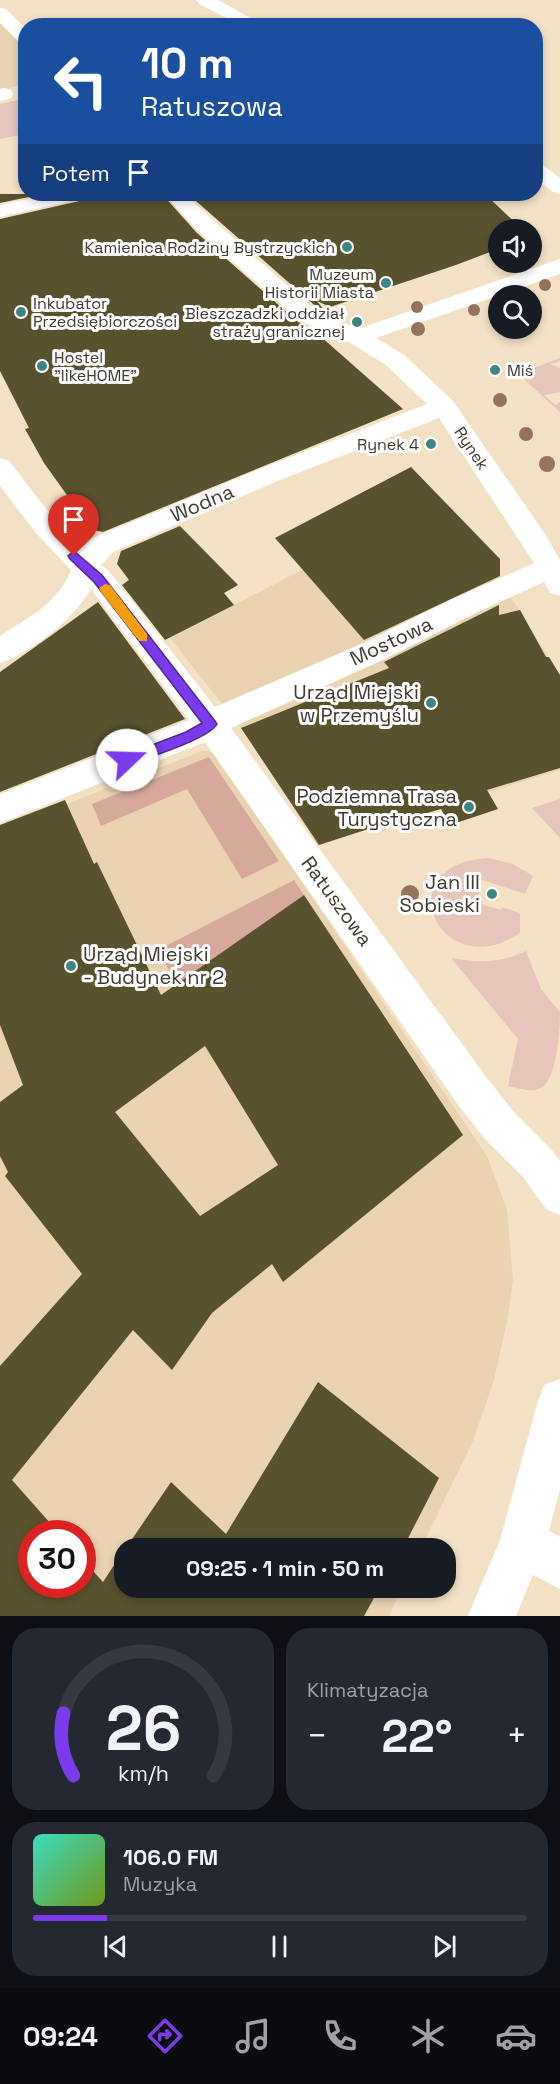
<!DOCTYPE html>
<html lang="pl">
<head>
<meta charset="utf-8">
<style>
  :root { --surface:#171b24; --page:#242831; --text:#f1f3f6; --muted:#9ea1a6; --line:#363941; --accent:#7c3aed }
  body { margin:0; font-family:"Space Grotesk",sans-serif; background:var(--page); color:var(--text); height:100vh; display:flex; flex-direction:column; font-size:22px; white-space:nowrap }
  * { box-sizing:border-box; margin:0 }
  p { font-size:20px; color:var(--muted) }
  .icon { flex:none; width:33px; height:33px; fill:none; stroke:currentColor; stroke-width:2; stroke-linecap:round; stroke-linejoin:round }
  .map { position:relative; height:1616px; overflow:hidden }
  .sheet { display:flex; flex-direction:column; gap:12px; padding:12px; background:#0d0f14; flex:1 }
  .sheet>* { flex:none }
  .banner { position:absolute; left:18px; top:18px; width:525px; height:183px; border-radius:24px; box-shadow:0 3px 9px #0003; background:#1a4fa0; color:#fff; overflow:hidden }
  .fabs { position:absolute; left:488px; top:219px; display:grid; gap:12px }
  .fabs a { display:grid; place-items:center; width:54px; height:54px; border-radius:50%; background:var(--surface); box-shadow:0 3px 9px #0003; font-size:30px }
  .speed { position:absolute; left:18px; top:1520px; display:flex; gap:12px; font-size:30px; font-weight:700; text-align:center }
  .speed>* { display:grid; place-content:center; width:78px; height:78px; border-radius:50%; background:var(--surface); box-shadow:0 3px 9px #0003; line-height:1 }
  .speed .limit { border:9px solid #d22; background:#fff; color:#111 }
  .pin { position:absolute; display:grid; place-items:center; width:51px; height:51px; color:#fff; margin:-62px -26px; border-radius:50% 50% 50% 0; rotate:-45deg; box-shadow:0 0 6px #0007 }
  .pin .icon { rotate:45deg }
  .me { position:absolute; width:66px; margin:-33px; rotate:69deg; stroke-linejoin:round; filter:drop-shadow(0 0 4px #0008) }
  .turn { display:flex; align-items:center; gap:21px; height:126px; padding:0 24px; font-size:27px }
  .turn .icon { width:78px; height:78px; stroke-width:2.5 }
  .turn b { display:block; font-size:42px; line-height:51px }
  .then { display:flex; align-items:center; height:57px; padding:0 24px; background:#0003; gap:12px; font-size:22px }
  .big { font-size:45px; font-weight:700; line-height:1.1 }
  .sheet .card { flex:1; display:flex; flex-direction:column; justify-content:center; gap:9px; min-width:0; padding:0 21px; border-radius:24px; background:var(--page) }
  .sheet .dial { align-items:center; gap:0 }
  .dial svg { height:156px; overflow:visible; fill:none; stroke:var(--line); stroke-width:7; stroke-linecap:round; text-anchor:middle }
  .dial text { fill:var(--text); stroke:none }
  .song { display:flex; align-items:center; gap:18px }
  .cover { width:72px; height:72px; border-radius:9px; background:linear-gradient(135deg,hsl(170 70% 55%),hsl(80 70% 35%)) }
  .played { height:6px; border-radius:3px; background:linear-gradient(90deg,var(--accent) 15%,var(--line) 15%) }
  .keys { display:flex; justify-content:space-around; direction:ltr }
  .heat { display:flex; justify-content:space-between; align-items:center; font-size:33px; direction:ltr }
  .sheet .tiles { flex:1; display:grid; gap:12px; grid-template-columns:1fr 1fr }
  .card:last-child { grid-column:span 2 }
  .trip { position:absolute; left:114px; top:1538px; width:342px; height:60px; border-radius:24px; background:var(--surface); box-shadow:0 3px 9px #0003; font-weight:700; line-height:60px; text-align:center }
  .menu { display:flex; height:96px; justify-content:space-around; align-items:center; background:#090b0e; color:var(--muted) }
  .menu .icon { width:42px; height:42px }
  .menu .selected { color:var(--accent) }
  .menu b { font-size:27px; color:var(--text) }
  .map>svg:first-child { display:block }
  .built { fill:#ead4b0; fill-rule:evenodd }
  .green { fill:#e6c5bd }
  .forest { fill:#d7a99d }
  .building { fill:#58532d; fill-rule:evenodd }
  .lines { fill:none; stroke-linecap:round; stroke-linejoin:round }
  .minor { fill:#fff; fill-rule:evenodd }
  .tree { fill:#98725d }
  .route { fill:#7c3aed; stroke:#51269a; stroke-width:1.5 }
  .slow { fill:#f59e0b }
  .poi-dot { fill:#3f8682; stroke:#fff; stroke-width:2 }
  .labels { text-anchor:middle; stroke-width:6; stroke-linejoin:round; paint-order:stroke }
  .far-poi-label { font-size:16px; fill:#40392e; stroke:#fff; text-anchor:end }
  .far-street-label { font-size:16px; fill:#40392e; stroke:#fff }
  .street-label { font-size:20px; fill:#40392e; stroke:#fff }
  .poi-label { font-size:20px; fill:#40392e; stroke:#fff; text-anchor:end }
</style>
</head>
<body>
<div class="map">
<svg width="560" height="1616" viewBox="0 0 560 1616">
  <rect width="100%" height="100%" fill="#f4e2c5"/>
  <!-- built -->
  <g class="built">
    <path d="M0,13L26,39L25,84L2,90L0,95Z"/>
    <path d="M445,502L500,559L488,569L520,610L560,677V770L318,845L241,728L170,638L294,574Z"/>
    <path d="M202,751L214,752L487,1156L507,1210L513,1280L508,1317L494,1380L473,1441L421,1548H124V1587H402L389,1616H0V830ZM32,1533H82V1584H32Z"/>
  </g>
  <!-- green -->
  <g class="green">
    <path d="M25,98V134L0,139V104Z"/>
    <path d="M560,358V361L550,364L560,368V392L544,395L555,405L560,402V412L518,374Z"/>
    <path d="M560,799V838L532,808Z"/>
    <path d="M489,858L513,864L533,876L525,894L482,880L477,903L501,910L502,907L520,913V933C511,938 500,945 490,946C435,955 408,886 457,865C467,860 478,859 489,858Z"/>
    <path d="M526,951L541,989L560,1012C560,1029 557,1080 541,1088C530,1093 518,1088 508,1086L518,1039L451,958C478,963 501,963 526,951Z"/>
  </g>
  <!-- forest -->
  <g class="forest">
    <path d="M209,757L279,861L242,879L187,789L101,826L92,804Z"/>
    <path d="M294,880L304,895L177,984L158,950Z"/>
  </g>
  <!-- building -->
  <g class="building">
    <path d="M0,194H43L0,203Z"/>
    <path d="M89,194H162L197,233L298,322L311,328L403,409L103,532L92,530L44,463L25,429L29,428L0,371V219L84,200Z"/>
    <path d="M188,194H485L523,230H498V249L456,265L330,307L317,301L323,309L320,310Z"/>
    <path d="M411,467L500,559V576L364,640L275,538Z"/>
    <path d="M180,526L238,585L224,593L234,605L165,640L122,585L129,580L117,564L121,551Z"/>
    <path d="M98,602L185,719L0,792V672Z"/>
    <path d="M499,605V615L520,610L546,657H549L560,675V768L487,790L498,809L450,825L441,809L400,821L399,819L319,845L241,728L389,668L384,662Z"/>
    <path d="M65,800L94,864L97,862L161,995L304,895L463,1135L283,1282L272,1264L212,1313L172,1370L133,1330L12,1480L59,1533H32V1584H82V1559L103,1582L124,1550V1587H380L364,1616H0V1366L82,1274L5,1176L8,1172L0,1156V1102L23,1085L0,1025V825ZM205,1046L278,1165L200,1216L115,1112Z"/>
    <path d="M318,1382L439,1478L403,1548H126L171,1482L226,1534Z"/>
  </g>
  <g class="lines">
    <!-- minor -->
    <g class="minor">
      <path d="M196,0H218L265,26H242L199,4Z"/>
      <path d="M0,8L6,9L26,29V44L20,43L0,23Z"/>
      <path d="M4,88L11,90L13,94L11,98L0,101V89Z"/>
      <path d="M536,163L543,165L560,178V194L553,192L536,179Z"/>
      <path d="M51,194H87L84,198L0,217V205Z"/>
      <path d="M164,194H185L214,221L315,310L358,329L560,259V274L376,338L404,355L453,401L545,534L560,560V596L550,593L544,582L474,614L383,660L231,728L487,1078L513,1111L551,1149L560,1161V1215L546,1209L523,1177L485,1139L459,1106L205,742L0,823V794L189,720L91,589C74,619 32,652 0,663V636C27,619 59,602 71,570L36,533L0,486V458L9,461L43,505L82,548L93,538L262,468L427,404L386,365L349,342L299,320L198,231ZM439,418L534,563L454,598L361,644L215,707L108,570L101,565L113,552L280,480Z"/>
      <path d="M560,1379V1489L549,1530L560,1537V1589L533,1575L516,1616H468L500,1540L538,1401L544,1385Z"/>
    </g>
  </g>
  <!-- trees -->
  <g class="tree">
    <circle cx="545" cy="285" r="6"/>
    <circle cx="417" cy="307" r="6"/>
    <circle cx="474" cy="310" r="6"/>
    <circle cx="418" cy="329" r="7"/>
    <circle cx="500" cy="400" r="7"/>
    <circle cx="526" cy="434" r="7"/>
    <circle cx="547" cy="464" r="8"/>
    <circle cx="410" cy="894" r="9"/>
  </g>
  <!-- route -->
  <path class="route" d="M74,551L102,575L215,721L217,724C209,739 149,757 132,764H123L121,760L123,756L186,732L202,723L94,582L70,559L68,556Z"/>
  <!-- slow -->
  <path class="slow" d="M105,584L110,585L147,634V641H139L101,592L99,588Z"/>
  <!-- markers -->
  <g class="poi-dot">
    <circle cx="347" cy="247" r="6"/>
    <circle cx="386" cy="283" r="6"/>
    <circle cx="21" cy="312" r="6"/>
    <circle cx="357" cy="322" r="6"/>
    <circle cx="42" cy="366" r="6"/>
    <circle cx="495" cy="370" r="6"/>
    <circle cx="431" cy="444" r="6"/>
    <circle cx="431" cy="703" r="6"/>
    <circle cx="469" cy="807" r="6"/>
    <circle cx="492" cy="894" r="6"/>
    <circle cx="71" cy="966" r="6"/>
  </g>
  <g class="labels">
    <!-- far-poi labels -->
    <g class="far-poi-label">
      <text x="335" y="253">Kamienica Rodziny Bystrzyckich</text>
      <text x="374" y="280">Muzeum<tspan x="374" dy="18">Historii Miasta</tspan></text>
      <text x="33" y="309" text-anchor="start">Inkubator<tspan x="33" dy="18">Przedsiębiorczości</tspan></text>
      <text x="345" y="319">Bieszczadzki oddział<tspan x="345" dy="18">straży granicznej</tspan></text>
      <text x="54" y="363" text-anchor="start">Hostel<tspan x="54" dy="18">"likeHOME"</tspan></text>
      <text x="507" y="376" text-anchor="start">Miś</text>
      <text x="419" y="450">Rynek 4</text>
    </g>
    <!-- far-street labels -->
    <g class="far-street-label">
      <text transform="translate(472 448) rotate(56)" y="6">Rynek</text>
    </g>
    <!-- street labels -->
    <g class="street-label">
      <text transform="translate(202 503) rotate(-23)" y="7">Wodna</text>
      <text transform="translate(391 641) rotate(-25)" y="7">Mostowa</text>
      <text transform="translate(337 901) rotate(54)" y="7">Ratuszowa</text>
    </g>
    <!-- poi labels -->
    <g class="poi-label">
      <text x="419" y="699">Urząd Miejski<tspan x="419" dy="23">w Przemyślu</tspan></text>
      <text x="457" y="803">Podziemna Trasa<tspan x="457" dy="23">Turystyczna</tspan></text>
      <text x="480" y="889">Jan III<tspan x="480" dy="23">Sobieski</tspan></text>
      <text x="83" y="961" text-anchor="start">Urząd Miejski<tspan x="83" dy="23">- Budynek nr 2</tspan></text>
    </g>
  </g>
</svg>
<div class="fabs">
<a><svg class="icon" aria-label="sound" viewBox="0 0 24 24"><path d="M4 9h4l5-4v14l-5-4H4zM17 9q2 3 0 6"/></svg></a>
<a><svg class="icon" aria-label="search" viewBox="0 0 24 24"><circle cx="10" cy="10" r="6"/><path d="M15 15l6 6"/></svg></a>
</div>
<div class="speed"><div class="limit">30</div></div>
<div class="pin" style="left:74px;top:556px;background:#d93025"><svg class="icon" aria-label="arrive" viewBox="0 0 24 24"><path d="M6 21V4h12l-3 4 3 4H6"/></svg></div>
<svg class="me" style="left:127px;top:760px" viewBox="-20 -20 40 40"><circle r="19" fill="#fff"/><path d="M0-13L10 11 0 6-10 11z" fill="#7c3aed"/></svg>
<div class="trip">09:25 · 1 min · 50 m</div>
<div class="banner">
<div class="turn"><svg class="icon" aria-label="left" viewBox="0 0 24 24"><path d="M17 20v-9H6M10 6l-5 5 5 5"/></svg><div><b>10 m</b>Ratuszowa</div></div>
<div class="then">Potem<svg class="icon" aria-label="arrive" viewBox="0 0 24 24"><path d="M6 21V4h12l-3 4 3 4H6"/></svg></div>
</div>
</div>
<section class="sheet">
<div class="tiles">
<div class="card dial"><svg viewBox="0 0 100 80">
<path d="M14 69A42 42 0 1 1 86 69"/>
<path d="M14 69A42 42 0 0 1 9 37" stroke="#7c3aed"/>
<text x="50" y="56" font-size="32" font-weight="700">26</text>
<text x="50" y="72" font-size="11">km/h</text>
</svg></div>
<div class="card"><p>Klimatyzacja</p>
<div class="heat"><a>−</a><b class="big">22°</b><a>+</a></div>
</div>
<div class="card">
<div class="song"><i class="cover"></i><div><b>106.0 FM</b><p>Muzyka</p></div></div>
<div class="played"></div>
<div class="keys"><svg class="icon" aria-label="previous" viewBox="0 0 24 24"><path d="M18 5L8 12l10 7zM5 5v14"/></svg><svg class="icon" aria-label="pause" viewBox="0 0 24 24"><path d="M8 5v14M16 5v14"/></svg><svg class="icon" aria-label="next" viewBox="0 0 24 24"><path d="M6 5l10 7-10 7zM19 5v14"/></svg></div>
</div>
</div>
</section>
<nav class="menu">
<b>09:24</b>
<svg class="icon selected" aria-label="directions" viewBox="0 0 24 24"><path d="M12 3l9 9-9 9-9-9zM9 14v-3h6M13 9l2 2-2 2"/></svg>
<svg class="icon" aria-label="music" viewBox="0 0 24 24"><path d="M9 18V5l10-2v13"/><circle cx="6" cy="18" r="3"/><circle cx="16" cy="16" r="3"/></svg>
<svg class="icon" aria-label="phone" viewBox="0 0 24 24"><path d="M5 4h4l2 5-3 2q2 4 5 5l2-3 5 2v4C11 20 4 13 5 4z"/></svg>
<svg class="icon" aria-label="climate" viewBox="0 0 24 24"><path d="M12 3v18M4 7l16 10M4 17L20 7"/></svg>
<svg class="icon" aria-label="car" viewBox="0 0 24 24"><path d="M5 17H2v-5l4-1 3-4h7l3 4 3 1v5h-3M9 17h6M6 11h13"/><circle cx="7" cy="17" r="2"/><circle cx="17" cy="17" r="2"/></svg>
</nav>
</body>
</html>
